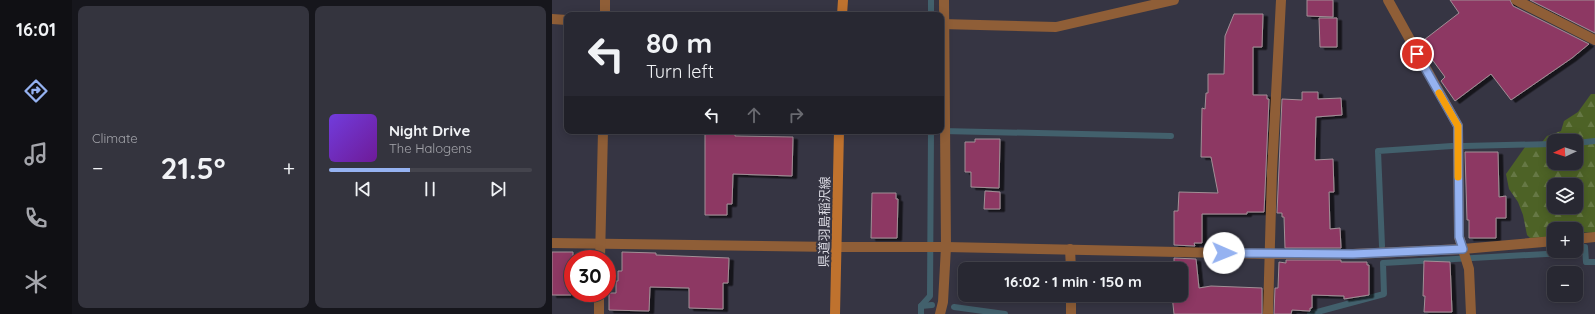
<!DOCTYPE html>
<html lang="en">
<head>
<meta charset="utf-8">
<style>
  :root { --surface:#282832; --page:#34343e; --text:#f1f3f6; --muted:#a5a6ac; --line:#44444d; --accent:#95b2f1 }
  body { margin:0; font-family:Quicksand,"Noto Sans JP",sans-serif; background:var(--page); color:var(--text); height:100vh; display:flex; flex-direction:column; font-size:15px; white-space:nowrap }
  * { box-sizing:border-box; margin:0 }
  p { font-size:13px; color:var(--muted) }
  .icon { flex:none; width:22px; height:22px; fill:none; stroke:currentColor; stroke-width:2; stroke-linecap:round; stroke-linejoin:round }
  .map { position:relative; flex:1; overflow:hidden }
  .drawer { display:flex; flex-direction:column; gap:6px; padding:6px; background:#16161c; width:480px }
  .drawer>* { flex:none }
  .top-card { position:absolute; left:12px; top:12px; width:380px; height:122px; border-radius:8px; box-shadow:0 2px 10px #0003,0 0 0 1px var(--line); background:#282832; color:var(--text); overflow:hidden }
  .needle { width:26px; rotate:266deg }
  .controls { position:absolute; left:995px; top:134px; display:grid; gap:8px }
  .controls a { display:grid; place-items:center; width:36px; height:36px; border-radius:8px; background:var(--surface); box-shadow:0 2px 10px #0003,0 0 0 1px var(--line); font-size:20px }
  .speed { position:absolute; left:12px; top:250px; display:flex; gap:8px; font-size:20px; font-weight:700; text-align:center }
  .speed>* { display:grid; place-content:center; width:52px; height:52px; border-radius:50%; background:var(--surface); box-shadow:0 2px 10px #0003,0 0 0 1px var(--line); line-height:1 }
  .speed .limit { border:6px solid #d22; background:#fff; color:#111 }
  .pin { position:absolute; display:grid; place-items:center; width:34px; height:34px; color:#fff; margin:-17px; border:2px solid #fff; border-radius:50%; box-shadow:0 1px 4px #0007 }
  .me { position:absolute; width:44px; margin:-22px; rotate:91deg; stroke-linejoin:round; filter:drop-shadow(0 0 3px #0008) }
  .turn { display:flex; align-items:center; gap:14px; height:84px; padding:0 16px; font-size:18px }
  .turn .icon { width:52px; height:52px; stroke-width:2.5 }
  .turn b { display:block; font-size:28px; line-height:34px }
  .lanes { display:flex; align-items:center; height:38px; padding:0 16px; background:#0003; justify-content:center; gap:20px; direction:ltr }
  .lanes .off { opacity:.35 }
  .big { font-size:30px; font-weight:700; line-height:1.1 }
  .drawer .card { flex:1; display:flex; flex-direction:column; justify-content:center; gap:6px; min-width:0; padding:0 14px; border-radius:8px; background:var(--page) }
  .song { display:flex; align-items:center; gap:12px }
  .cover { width:48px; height:48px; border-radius:6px; background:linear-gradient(135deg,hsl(260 70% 55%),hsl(280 70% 35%)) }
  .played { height:4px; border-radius:2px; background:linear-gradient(90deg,var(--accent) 40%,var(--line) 40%) }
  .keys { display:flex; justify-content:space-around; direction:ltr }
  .heat { display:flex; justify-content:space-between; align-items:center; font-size:22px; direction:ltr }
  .drawer .tiles { flex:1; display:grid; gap:6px; grid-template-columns:repeat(2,1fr) }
  .trip { position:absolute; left:406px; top:262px; width:230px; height:40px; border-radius:8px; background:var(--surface); box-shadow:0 2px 10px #0003,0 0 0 1px var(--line); font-weight:700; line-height:40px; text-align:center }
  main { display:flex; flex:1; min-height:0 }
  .dock { display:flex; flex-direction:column; width:72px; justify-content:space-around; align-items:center; background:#101014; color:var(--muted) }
  .dock .icon { width:28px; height:28px }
  .dock .selected { color:var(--accent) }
  .dock b { font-size:18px; color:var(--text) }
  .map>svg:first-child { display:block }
  .forest { fill:url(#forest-firs); fill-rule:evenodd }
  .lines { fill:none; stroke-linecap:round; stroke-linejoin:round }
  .stream { stroke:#42606c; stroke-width:6 }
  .building { fill:#8d3763; stroke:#a18f96; filter:url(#shadow) }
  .street { stroke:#8f5e37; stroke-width:10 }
  .secondary { stroke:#bf722e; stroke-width:10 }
  .route-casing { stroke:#61749d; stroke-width:10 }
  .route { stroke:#95b2f1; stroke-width:7 }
  .slow { stroke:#f59e0b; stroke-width:7 }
  .labels { text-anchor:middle; stroke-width:4; stroke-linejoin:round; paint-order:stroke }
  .street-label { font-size:13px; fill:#d9d8e1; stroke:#363543 }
</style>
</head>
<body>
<main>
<nav class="dock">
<b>16:01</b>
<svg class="icon selected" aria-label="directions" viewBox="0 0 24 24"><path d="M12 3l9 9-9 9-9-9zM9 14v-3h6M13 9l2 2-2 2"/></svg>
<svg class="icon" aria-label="music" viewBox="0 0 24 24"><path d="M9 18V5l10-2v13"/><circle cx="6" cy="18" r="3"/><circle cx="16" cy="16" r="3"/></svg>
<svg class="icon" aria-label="phone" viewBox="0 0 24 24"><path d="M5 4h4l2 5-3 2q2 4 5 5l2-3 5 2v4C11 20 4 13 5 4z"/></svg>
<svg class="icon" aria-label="climate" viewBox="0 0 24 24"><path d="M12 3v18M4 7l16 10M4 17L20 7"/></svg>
</nav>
<section class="drawer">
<div class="tiles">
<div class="card"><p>Climate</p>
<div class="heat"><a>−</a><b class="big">21.5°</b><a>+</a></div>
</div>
<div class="card">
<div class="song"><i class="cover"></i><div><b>Night Drive</b><p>The Halogens</p></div></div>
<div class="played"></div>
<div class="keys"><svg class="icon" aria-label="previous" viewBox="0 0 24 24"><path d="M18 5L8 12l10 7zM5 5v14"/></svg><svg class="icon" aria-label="pause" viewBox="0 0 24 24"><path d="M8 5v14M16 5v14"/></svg><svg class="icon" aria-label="next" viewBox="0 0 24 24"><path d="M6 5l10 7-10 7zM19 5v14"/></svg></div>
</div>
</div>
</section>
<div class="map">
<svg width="1043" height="314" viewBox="0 0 1043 314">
  <defs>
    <pattern id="forest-firs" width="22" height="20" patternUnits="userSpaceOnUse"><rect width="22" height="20" fill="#4d6226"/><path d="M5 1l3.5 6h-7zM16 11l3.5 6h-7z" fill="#667845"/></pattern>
    <filter id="shadow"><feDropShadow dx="4.5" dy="2.5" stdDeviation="0" flood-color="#0009"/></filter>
  </defs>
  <rect width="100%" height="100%" fill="#363543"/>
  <!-- forest -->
  <path class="forest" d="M1039,94H1043V233L1027,232L1024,234V229H1002V240L979,239L975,235L971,215L966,202L957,189L954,174L973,147L987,146L995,136L1009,131L1012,121L1026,112ZM1002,141H1024V163H1002ZM1002,185H1024V207H1002Z"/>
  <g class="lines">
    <!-- stream -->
    <g class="stream">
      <path d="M379,15V0"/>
      <path d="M391,131L619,136"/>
      <path d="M1024,143L1043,141"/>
      <path d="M911,146L1002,144"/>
      <path d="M830,246L826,151L900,146"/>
      <path d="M369,306L380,305"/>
      <path d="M402,307L453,314"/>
      <path d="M369,314V306L378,296L379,131"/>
      <path d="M758,314L832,294L831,263L1030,252L1029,247H1033L1034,262H1043"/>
    </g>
  </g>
  <!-- building -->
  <g class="building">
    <path d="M755,0H781V17L755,16Z"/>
    <path d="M898,0H958L961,6L1037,44L1020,58L959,100L939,74L903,101L889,81L893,77L868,43L907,13Z"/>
    <path d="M978,0H1043V33Z"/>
    <path d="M682,14H711L710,47H701V95H715V99H717L712,212H695V214H650V243H642L643,246L622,245V211H626L627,192L666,193L659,157H649L650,108L653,109L654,93H656V74H672L673,36Z"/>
    <path d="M767,18H785V47H768Z"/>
    <path d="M750,92H766V99L789,98L790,115L764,117L763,160L781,159L782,192H777L778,229L788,228L789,248H733L732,217H730V213H725L730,99L750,100Z"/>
    <path d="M153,133H183V136L241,137L240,176L181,174L180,204H175V215H153Z"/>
    <path d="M423,139H448L447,188L419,187V172H413V142H423Z"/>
    <path d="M913,152H946L947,197L954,196V218H944V238H917V220H915Z"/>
    <path d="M433,191L448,192V209H432Z"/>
    <path d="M320,193H344V199H346L345,238H319Z"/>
    <path d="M0,252H21V293H19V295H0Z"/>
    <path d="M70,252L104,253V255L177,258L176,283H171V309L137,308V288L98,287L97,311L57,310V293H64V281H66V271H70Z"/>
    <path d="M622,258L644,259L647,288L659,286L710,288V314H622L620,295H629V269H620L619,263H622Z"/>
    <path d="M734,260H789V262H815V265H817V295L792,299V296L760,295V308H758V311L740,310L739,314H722L723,288H726L727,262L734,263Z"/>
    <path d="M872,261L898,262L900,312H872L873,296H871Z"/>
  </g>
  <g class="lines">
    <!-- street -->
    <g class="street">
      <path d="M836,0L906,126L907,237L917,269L919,314"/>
      <path d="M964,0L1043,40"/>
      <path d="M53,15V0"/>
      <path d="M0,19L15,20"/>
      <path d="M389,24L504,27L622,0"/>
      <path d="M1024,239L1043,237"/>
      <path d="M0,243L284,247H394L718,254H801L911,249L1002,241"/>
      <path d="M518,249L519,269"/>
      <path d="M48,259L51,131"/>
      <path d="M519,295V314"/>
      <path d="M47,314V293"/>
      <path d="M388,314L391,302L394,247L392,0"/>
      <path d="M716,314L720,171L729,0"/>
    </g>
    <!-- secondary -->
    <g class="secondary">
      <path d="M290,15L291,0"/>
      <path d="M283,314L287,131"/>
    </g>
  </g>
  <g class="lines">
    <!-- route casing -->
    <g class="route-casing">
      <path id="route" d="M672,253L801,254L911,249L907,237L906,126L865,54"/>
    </g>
    <!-- route -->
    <use href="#route" class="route"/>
    <!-- slow -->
    <path class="slow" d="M887,93L906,126V177"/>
  </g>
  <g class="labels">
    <!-- street labels -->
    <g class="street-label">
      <text transform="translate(272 222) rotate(-89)" y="5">県道羽島稲沢線</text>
    </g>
  </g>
</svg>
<div class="controls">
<a><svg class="needle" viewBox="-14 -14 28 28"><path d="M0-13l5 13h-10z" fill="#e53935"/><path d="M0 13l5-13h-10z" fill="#a5a6ac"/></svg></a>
<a><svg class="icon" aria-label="layers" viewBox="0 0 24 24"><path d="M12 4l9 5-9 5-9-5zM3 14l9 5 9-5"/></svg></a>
<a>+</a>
<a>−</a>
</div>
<div class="speed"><div class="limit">30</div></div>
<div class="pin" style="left:865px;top:54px;background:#d93025"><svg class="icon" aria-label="arrive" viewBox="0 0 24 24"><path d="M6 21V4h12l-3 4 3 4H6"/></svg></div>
<svg class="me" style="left:672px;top:253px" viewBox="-20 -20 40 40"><circle r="19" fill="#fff"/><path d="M0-13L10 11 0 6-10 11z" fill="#95b2f1"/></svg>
<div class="trip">16:02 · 1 min · 150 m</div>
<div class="top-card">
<div class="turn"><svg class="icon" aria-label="left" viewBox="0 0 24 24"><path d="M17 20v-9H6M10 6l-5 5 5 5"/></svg><div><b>80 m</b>Turn left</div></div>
<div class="lanes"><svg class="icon" aria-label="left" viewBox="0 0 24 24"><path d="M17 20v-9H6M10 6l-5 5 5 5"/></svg><svg class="icon off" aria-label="ahead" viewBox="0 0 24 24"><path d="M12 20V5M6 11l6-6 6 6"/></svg><svg class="icon off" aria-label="right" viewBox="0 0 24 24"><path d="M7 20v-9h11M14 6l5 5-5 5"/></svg></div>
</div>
</div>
</main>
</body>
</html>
